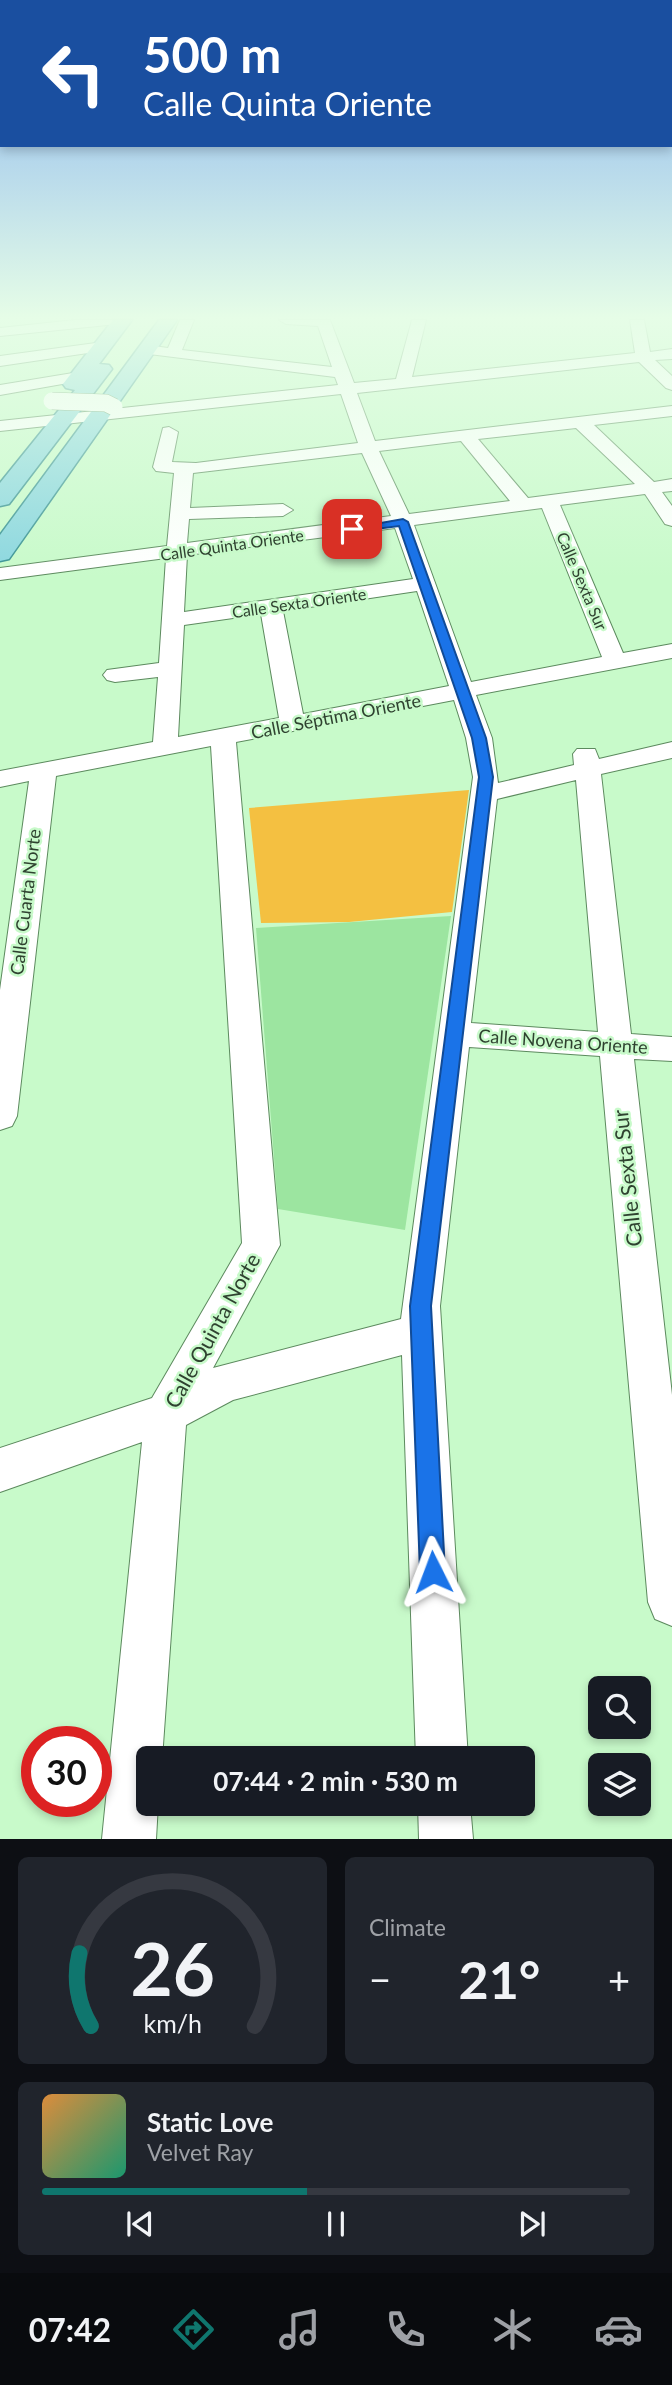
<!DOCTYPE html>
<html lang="en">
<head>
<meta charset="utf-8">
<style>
  :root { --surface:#171b24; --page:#20242c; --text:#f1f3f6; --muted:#9ea1a6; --line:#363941; --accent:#0f766e }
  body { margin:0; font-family:Lato,sans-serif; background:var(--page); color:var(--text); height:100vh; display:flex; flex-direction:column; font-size:26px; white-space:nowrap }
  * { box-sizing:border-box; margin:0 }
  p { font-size:23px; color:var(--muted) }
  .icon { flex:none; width:38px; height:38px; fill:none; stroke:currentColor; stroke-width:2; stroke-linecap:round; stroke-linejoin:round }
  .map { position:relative; height:1839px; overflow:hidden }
  .details { display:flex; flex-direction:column; gap:18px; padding:18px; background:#0d0f14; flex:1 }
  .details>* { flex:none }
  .hud { position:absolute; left:0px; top:0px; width:672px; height:147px; box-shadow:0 4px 10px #0003; background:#1a4fa0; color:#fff; overflow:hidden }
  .controls { position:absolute; left:588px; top:1676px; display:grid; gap:14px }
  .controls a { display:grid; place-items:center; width:63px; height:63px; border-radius:10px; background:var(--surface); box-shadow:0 4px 10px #0003; font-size:35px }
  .speed { position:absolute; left:21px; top:1726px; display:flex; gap:14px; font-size:35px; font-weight:700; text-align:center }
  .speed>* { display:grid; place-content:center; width:91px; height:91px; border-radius:50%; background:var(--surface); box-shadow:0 4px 10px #0003; line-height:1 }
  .speed .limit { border:10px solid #d22; background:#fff; color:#111 }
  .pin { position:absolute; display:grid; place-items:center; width:60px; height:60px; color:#fff; margin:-30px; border-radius:14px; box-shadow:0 4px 10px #0006 }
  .me { position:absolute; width:77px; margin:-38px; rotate:357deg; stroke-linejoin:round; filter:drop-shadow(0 0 5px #0008) }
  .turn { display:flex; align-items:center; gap:24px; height:147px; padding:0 28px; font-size:32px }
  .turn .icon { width:91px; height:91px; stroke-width:2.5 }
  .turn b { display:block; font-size:49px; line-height:60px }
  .big { font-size:52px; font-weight:700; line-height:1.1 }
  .details .card { flex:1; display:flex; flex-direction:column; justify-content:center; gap:10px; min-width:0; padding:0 24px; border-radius:10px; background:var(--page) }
  .details .dial { align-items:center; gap:0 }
  .dial svg { height:182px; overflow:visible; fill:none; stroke:var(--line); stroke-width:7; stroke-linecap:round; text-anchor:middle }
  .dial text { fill:var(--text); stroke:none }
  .song { display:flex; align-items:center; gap:21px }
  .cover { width:84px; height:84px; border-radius:10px; background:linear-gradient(135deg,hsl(30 70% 55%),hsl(160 70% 35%)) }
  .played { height:7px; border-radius:4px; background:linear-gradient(90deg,var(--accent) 45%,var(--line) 45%) }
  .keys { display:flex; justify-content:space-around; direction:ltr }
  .heat { display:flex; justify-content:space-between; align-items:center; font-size:38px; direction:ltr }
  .details .tiles { flex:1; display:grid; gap:18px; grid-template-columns:1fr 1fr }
  .card:last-child { grid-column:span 2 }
  .trip { position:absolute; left:136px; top:1746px; width:399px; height:70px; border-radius:10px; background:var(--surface); box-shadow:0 4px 10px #0003; font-weight:700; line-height:70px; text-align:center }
  .tab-bar { display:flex; height:112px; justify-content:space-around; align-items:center; background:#090b0e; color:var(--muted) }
  .tab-bar .icon { width:49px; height:49px }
  .tab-bar .active { color:var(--accent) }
  .tab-bar b { font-size:32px; color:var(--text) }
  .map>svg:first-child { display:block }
  .green { fill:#9ce5a0 }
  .building { fill:#f4c041 }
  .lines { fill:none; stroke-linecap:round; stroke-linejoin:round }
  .minor-casing { stroke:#5c8a5e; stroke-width:2 }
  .major-casing { stroke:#379193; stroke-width:3 }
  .minor { fill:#fff; fill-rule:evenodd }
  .major { fill:#8ad6df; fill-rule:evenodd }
  .minor-bridge-casing { stroke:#5c8a5e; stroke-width:18; stroke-linecap:butt }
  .minor-bridge { stroke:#fff; stroke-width:17 }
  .route { fill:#1a73e8; stroke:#114b97; stroke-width:2 }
  .labels { text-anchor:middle; stroke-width:5; stroke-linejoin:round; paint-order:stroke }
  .far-street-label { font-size:16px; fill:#2f4230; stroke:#c8faca }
  .street-label { font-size:18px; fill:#2f4230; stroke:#c8faca }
  .near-street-label { font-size:21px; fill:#2f4230; stroke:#c8faca }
</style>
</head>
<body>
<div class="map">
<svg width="672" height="1839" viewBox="0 0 672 1839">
  <rect width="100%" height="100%" fill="#c8faca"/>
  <!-- green -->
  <path class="green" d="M451,916L405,1230L278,1209L256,928Z"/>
  <!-- building -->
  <path class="building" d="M469,790L452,912L349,922L261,923L249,808Z"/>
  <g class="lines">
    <!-- minor casing -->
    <g class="minor-casing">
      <g id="minor">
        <path d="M75,320H124L117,324L0,336V328Z"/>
        <path d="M180,320H194L182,350L332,367L318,326L286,324L279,320H330L354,383L396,379L412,320H426L412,377L635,353L630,320H644L650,352L672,349V359L655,360L672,376V390L666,388L639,362L357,393L375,441L672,406V416L594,425L654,482L672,479V491L662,492L672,506V526L665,524L645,494L560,505L623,653L672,644V658L476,695L492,738L498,783L574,765L573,754L577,749H595L599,759L672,742V758L601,774L631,1034L672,1037V1061L634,1059L672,1395V1626L655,1619L648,1602L600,1056L469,1047L440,1306L468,1759H416L402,1355L233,1400L186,1425L162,1759H149V1804H158L156,1839H102L142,1442L0,1492V1448L152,1398L242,1243L211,746L56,776L17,1116L12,1126L0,1130V990L29,781L0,787V771L153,742L158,677L115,682L107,680L103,675L107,670L159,663L166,558L0,580V568L167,546L174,473L156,471L153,467L163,428L169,427L178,432L172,462L196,463L358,443L341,394L0,431V421L338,385L335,377L141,353L138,350L146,345L168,348ZM576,428L635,484L528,498L478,439ZM461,441L510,501L409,514L379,451ZM362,453L391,516L187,543L189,519L283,516L293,510L283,504L190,508L193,473ZM542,508L602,657L471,682L414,525ZM395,528L413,579L184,612L187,555ZM417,591L449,686L303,714L283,611ZM261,614L279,718L178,737L184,625ZM454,700L466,738L473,777L401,1319L213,1368L280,1245L236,742ZM576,780L598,1032L471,1023L497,799Z"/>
        <path d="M103,342L108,344V350L0,366V356Z"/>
        <path d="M79,372L85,374V380L0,395V385Z"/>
        <path d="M418,1804H470L473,1839H419Z"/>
      </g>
    </g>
    <!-- major casing -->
    <g class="major-casing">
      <g id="major">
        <path d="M113,320H132L99,364L109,365L112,369L9,504L0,506V483L75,390L66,388L63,384Z"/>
        <path d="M159,320H177L9,559L0,561V535Z"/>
      </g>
    </g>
    <!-- minor -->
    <use href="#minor" class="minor"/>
    <!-- major -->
    <use href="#major" class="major"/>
    <!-- minor-bridge casing -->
    <g class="minor-bridge-casing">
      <path id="minor-bridge" d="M52,401L106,403L114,407"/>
    </g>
    <!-- minor-bridge -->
    <use href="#minor-bridge" class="minor-bridge"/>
  </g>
  <!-- sky -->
  <linearGradient id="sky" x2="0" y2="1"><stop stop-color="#83b1f0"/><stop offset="0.55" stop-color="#e6fde7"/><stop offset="1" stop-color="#e6fde7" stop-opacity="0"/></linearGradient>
  <rect width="672" height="577" fill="url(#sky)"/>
  <!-- route -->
  <path class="route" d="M403,519L408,522L486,738L493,777L431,1306L445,1572L441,1581L433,1584L424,1581L420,1572L410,1306L479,777L472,738L399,526L352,532L347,529Z"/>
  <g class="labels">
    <!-- far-street labels -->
    <g class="far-street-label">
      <text transform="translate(232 545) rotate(-8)" y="6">Calle Quinta Oriente</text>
      <text transform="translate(582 581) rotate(67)" y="6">Calle Sexta Sur</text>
      <text transform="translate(299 603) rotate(-8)" y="6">Calle Sexta Oriente</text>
    </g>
    <!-- street labels -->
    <g class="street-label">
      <text transform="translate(336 717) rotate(-11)" y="6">Calle Séptima Oriente</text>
      <text transform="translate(26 902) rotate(-83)" y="6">Calle Cuarta Norte</text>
      <text transform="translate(563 1042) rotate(4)" y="6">Calle Novena Oriente</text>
    </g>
    <!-- near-street labels -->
    <g class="near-street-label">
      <text transform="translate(628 1178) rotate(-96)" y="7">Calle Sexta Sur</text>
      <text transform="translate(213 1331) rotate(-61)" y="7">Calle Quinta Norte</text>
    </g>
  </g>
</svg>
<div class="controls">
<a><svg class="icon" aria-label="search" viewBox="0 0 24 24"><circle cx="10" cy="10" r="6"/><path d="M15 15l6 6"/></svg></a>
<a><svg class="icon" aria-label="layers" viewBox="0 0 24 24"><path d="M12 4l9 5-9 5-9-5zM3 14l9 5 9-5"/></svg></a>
</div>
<div class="speed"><div class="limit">30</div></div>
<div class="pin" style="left:352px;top:529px;background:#d93025"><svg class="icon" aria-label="arrive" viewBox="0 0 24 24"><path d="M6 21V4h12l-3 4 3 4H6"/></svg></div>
<svg class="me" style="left:433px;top:1572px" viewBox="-20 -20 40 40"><path d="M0-17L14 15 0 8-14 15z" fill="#1a73e8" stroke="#fff" stroke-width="4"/></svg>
<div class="trip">07:44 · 2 min · 530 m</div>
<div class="hud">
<div class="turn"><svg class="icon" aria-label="left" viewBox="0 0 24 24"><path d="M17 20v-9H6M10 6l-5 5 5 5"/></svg><div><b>500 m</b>Calle Quinta Oriente</div></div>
</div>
</div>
<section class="details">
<div class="tiles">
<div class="card dial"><svg viewBox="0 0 100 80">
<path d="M14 69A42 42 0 1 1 86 69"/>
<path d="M14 69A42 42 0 0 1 9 37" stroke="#0f766e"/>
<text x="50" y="56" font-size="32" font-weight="700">26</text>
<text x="50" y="72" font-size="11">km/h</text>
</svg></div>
<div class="card"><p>Climate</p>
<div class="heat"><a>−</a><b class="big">21°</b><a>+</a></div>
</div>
<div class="card">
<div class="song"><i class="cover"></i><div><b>Static Love</b><p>Velvet Ray</p></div></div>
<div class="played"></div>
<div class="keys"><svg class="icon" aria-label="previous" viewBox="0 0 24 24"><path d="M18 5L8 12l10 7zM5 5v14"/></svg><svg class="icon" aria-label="pause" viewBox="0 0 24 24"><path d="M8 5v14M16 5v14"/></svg><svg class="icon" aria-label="next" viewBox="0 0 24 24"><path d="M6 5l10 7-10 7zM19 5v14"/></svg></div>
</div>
</div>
</section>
<nav class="tab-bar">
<b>07:42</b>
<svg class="icon active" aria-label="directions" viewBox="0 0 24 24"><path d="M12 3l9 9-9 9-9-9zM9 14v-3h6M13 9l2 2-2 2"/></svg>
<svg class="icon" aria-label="music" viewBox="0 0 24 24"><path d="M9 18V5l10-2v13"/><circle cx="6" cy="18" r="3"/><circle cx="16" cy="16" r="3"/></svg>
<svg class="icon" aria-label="phone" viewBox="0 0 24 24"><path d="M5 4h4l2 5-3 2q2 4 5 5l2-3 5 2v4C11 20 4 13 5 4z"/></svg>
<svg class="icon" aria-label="climate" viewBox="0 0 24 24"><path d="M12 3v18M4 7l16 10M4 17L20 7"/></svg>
<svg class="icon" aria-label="car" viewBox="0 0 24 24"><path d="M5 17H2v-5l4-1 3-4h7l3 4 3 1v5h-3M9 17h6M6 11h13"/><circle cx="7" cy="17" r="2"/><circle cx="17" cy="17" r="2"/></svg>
</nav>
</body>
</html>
